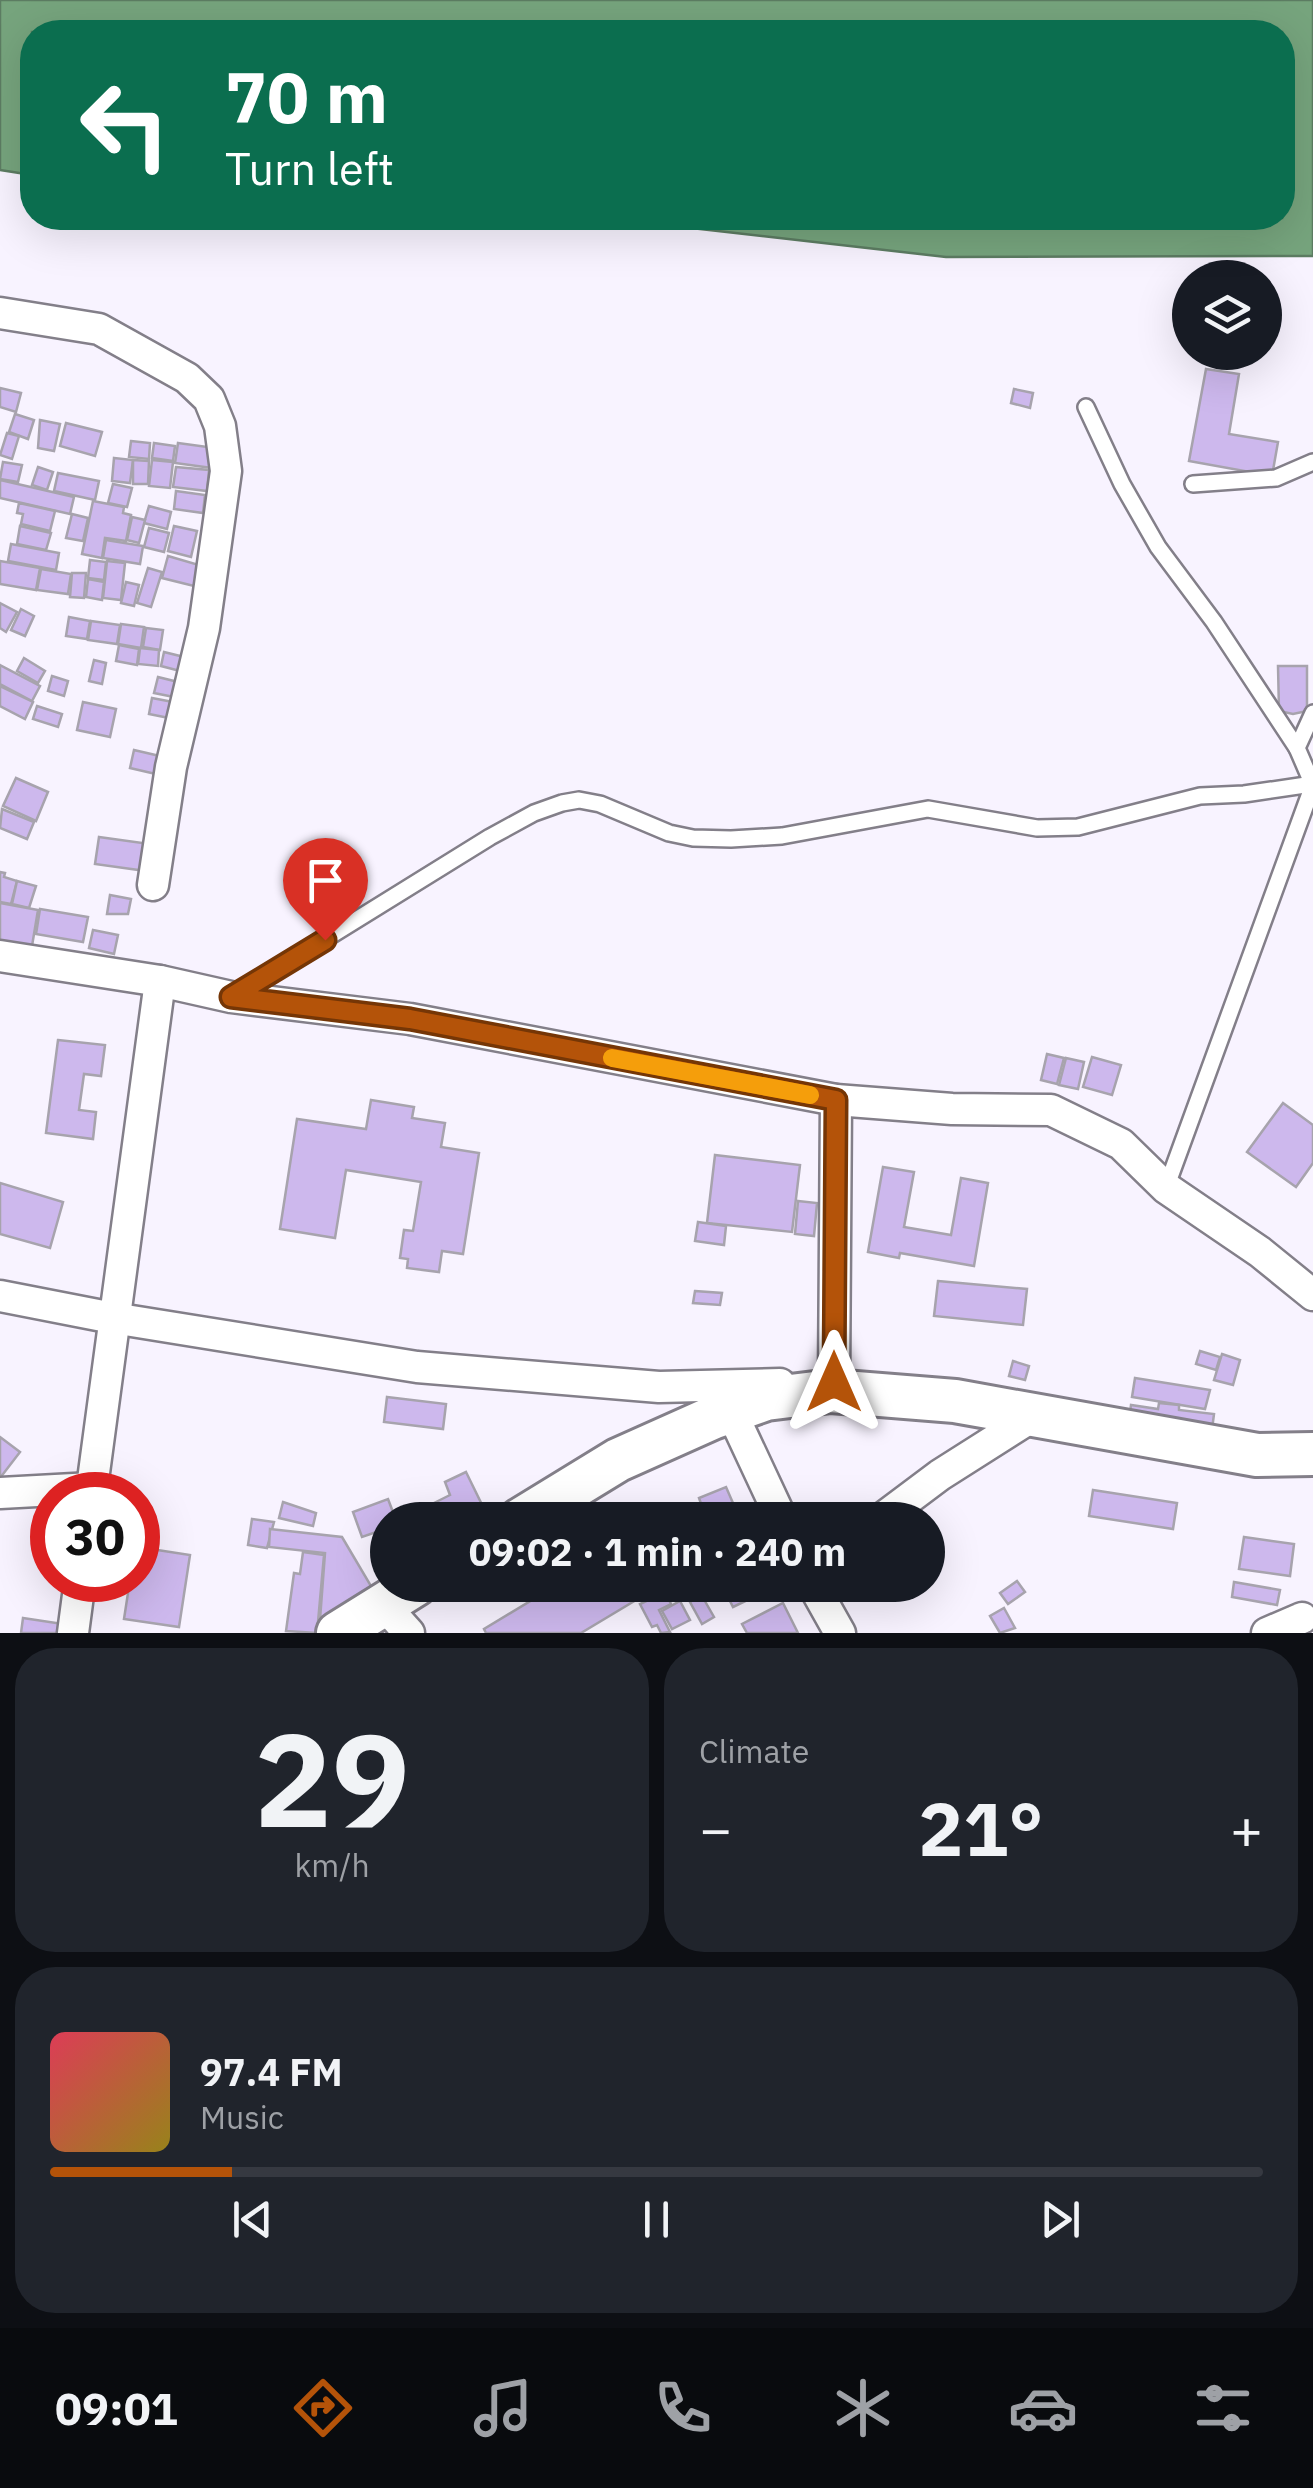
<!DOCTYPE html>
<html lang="en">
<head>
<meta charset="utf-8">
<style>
  :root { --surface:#171b24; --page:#20242c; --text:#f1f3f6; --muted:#9ea1a6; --line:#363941; --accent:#b45309 }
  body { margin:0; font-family:"IBM Plex Sans",sans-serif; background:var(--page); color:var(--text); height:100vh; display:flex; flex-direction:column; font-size:38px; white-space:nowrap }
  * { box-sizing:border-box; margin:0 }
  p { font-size:32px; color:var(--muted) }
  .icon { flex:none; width:55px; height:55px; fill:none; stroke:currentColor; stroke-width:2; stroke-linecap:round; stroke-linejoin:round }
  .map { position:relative; height:1633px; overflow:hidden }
  .sheet { display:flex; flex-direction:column; gap:15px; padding:15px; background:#0d0f14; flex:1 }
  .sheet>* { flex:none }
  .hud { position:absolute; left:20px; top:20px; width:1275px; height:210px; border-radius:40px; box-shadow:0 10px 40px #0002; background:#0b6e4f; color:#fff; overflow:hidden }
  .fabs { position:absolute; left:1172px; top:260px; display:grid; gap:20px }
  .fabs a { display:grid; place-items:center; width:110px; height:110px; border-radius:50%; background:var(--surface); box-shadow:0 10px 40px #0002; font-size:50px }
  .speed { position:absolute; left:30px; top:1472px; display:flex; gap:20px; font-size:50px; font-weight:700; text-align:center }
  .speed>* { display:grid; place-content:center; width:130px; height:130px; border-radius:50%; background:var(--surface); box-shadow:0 10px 40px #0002; line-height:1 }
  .speed .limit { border:15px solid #d22; background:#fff; color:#111 }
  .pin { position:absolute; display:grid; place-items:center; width:85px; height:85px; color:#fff; margin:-102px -42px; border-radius:50% 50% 50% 0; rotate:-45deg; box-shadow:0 0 10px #0007 }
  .pin .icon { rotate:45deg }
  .me { position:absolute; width:110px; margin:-55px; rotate:0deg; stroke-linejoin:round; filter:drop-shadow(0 0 8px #0008) }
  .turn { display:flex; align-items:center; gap:35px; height:210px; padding:0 40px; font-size:45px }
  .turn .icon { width:130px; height:130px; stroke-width:2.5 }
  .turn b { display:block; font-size:70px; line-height:85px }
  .big { font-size:75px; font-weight:700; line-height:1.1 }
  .sheet .widget { flex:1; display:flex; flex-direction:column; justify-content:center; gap:15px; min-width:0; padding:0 35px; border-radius:40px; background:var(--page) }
  .sheet .dial { align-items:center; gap:0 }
  .dial b { font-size:130px; line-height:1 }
  .song { display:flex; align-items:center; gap:30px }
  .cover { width:120px; height:120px; border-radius:15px; background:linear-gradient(135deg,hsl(350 70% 55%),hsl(50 70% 35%)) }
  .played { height:10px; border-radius:5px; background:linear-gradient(90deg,var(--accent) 15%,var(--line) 15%) }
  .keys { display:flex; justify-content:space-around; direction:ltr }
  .heat { display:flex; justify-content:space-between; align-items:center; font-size:55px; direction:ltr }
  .sheet .tiles { flex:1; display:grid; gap:15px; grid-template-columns:1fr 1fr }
  .widget:last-child { grid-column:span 2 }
  .trip { position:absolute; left:370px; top:1502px; width:575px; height:100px; border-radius:50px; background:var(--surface); box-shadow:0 10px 40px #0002; font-weight:700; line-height:100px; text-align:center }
  .menu { display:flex; height:160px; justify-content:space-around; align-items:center; background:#090b0e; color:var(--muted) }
  .menu .icon { width:70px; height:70px }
  .menu .current { color:var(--accent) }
  .menu b { font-size:45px; color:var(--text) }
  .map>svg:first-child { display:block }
  .water { fill:#76a47d; stroke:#5c7c62; stroke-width:2.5 }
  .building { fill:#cdb8ed; stroke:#a7a3ad; stroke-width:2.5 }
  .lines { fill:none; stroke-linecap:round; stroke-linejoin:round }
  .lane-casing { stroke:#837f89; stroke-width:20 }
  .street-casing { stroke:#837f89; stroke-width:35 }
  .secondary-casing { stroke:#837f89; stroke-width:48 }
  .lane { stroke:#fff; stroke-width:15 }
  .street { stroke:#fff; stroke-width:30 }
  .secondary { stroke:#fff; stroke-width:42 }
  .route-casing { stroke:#753606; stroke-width:25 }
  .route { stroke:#b45309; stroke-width:18 }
  .slow { stroke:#f59e0b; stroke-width:18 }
</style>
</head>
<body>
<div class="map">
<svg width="1313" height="1633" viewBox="0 0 1313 1633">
  <rect width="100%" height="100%" fill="#f8f3ff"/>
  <!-- water -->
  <path class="water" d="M0,0H1313V256L946,257L603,218H1282V32H32V175L0,170Z"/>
  <!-- building -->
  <g class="building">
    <path d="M1206,369L1239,374L1229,434L1278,442L1272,476L1189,461Z"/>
    <path d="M0,388L21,393L16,412L0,407Z"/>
    <path d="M1014,389L1033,393L1030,408L1011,403Z"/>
    <path d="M15,414L34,420L28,439L9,432Z"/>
    <path d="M40,420L60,424L54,451L38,448Z"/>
    <path d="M66,423L102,432L95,456L60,446Z"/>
    <path d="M7,433L19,436L12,459L0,455Z"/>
    <path d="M131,441L150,443L149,459L129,457Z"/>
    <path d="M154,443L175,446L173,461L152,458Z"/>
    <path d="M178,443L215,448L212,468L175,463Z"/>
    <path d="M114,458L133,460L130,483L112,481Z"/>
    <path d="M133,460L149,461L148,484H133Z"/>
    <path d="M152,460L173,462L170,488L149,486Z"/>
    <path d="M3,462L22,465L18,482L0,479Z"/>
    <path d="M38,467L53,472L47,490L32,485Z"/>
    <path d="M176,467L209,470L207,491L173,487Z"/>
    <path d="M58,473L99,481L95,500L54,491Z"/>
    <path d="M0,480L74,497L70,514L0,498Z"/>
    <path d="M113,484L132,488L127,507L108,503Z"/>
    <path d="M176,491L205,495L203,513L174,509Z"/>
    <path d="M93,501L124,507L123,513L131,515L126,541L105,538L102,558L82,554Z"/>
    <path d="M19,503L55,511L50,531L21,524L23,514L17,513Z"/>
    <path d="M149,506L171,512L167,529L144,523Z"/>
    <path d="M72,514L88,518L83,541L66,538Z"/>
    <path d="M132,517L145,520L139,543L127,540Z"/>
    <path d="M20,526L51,533L46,550L17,544Z"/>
    <path d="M174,526L197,531L191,557L168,551Z"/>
    <path d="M149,528L169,533L164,552L144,547Z"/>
    <path d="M106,540L143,546L140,564L103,558Z"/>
    <path d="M11,544L59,553L56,570L8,561Z"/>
    <path d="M168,556L199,565L194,586L162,578Z"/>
    <path d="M90,560L106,562L104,580L88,578Z"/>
    <path d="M0,561L40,568L36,590L0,584Z"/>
    <path d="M107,561L125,563L121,600L103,598Z"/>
    <path d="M148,568L162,572L151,607L137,603Z"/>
    <path d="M41,569L71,574L68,594L37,590Z"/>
    <path d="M72,573H86L84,598L70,597Z"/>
    <path d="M88,579L104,582L102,600L86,597Z"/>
    <path d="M126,582L139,585L134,606L121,603Z"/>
    <path d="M0,603L17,612L6,632L0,628Z"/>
    <path d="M21,609L34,616L25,636L11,630Z"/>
    <path d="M69,617L90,621L87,639L66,636Z"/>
    <path d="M91,621L120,625L117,644L88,640Z"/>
    <path d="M121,624L144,627L141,648L118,644Z"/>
    <path d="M146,628L163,630L160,650L143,647Z"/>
    <path d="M119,645L139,649L137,665L116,661Z"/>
    <path d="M140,648L159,650L158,666L138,664Z"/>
    <path d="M164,652L184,657L180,671L161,666Z"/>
    <path d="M24,658L45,671L38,683L17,671Z"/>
    <path d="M94,660L106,663L102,684L89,681Z"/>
    <path d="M0,665L40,686L32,701L0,684Z"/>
    <path d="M1278,666H1307V711L1293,714L1279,711Z"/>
    <path d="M52,676L68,681L64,696L48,691Z"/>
    <path d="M158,677L178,682L174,697L154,693Z"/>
    <path d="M0,686L33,702L25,719L0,706Z"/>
    <path d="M152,698L173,702L169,718L149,714Z"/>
    <path d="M83,702L116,709L110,737L77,730Z"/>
    <path d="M37,706L62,714L58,727L33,719Z"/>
    <path d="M134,750L164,757L160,775L130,768Z"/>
    <path d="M16,778L48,792L36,821L3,806Z"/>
    <path d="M2,809L34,822L27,839L0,828Z"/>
    <path d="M99,837L157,845L153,872L95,864Z"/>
    <path d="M0,872L5,873L4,877L17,881L11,904L0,902Z"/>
    <path d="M17,881L36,886L29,908L12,904Z"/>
    <path d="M110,895L131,899L128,914H107Z"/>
    <path d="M0,903L38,910L32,946L0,941Z"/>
    <path d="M40,909L88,917L83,942L36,934Z"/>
    <path d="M93,930L118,935L114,954L89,948Z"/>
    <path d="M58,1040L105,1045L101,1076L84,1074L79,1110L96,1112L93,1139L46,1133Z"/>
    <path d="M1047,1054L1064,1058L1057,1084L1041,1080Z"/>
    <path d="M1092,1057L1121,1065L1112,1095L1083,1087Z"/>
    <path d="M1066,1058L1084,1062L1078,1089L1059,1085Z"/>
    <path d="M371,1100L414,1107L412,1118L445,1123L441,1147L479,1153L463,1254L442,1251L439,1272L407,1268L408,1259L400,1258L404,1230L413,1231L421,1182L346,1170L335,1238L280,1229L297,1119L366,1129Z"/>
    <path d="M1283,1103L1313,1125V1163L1296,1187L1247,1152Z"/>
    <path d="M715,1155L800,1165L792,1232L707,1223Z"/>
    <path d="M883,1167L914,1172L904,1227L951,1235L961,1178L988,1183L974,1266L900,1253L899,1258L868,1252Z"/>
    <path d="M0,1183L63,1202L50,1248L0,1234Z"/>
    <path d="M798,1201L817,1203L814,1236L795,1234Z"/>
    <path d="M698,1222L726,1226L724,1245L695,1241Z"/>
    <path d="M938,1281L1027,1289L1023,1325L934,1316Z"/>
    <path d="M695,1291L722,1293L720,1305L693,1303Z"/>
    <path d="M1200,1351L1220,1357L1216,1370L1196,1364Z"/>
    <path d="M1222,1354L1240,1360L1233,1385L1214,1380Z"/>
    <path d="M1013,1361L1029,1366L1025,1380L1009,1376Z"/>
    <path d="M1135,1378L1210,1390L1205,1409L1132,1397Z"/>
    <path d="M387,1397L446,1404L443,1429L384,1422Z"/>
    <path d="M1159,1403L1179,1405V1410L1214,1414L1210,1445L1127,1436L1131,1405L1158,1409Z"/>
    <path d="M0,1437L20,1452L0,1478Z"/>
    <path d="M466,1472L489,1519L417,1520L414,1513L450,1495L445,1482Z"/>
    <path d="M726,1487L733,1503L705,1515L699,1498Z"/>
    <path d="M1093,1490L1177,1503L1173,1529L1089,1516Z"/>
    <path d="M388,1499L396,1520H388V1528L362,1537L353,1512Z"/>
    <path d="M283,1502L316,1513L313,1526L279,1518Z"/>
    <path d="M252,1519L274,1522L267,1548L248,1545Z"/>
    <path d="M270,1529L342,1537L384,1608L319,1633L325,1553L269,1547Z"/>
    <path d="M1244,1537L1294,1544L1290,1576L1239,1569Z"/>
    <path d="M138,1547L190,1555L179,1627L124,1619L130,1580H138Z"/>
    <path d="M303,1552L324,1555L317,1633L286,1631L294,1573L300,1574Z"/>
    <path d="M1017,1581L1025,1592L1008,1604L1000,1593Z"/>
    <path d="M1234,1582L1280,1590L1277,1605L1232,1597Z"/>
    <path d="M557,1585H661L581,1633H486L484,1629Z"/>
    <path d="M722,1585H774L775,1587L733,1607Z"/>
    <path d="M665,1592L671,1604L659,1610L670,1632L661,1633L657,1625L652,1627L640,1604Z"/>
    <path d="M702,1596L714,1617L702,1624L690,1602Z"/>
    <path d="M680,1601L690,1620L672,1629L662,1611Z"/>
    <path d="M783,1603L798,1633H747L742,1624Z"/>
    <path d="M1004,1608L1015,1628L1000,1633L990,1616Z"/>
    <path d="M23,1618L63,1624L62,1633H21Z"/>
  </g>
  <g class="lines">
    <!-- lane casing -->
    <g class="lane-casing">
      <g id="lane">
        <path d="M1086,407L1122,484L1158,547L1214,622L1297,748"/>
        <path d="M1193,484L1276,478L1313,462"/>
        <path d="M235,995L490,837L534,813L562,803L579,800L600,804L669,833L693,838L731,839L782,836L928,809L1037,828L1078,827L1200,796L1244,794L1313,784"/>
        <path d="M1166,1188L1313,785L1297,748L1313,713"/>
      </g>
    </g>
    <!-- street casing -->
    <g class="street-casing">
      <g id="street">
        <path d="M0,313L99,329L187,378L209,399L220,426L226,471L204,628L171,767L153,885"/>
        <path d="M0,956L160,981L231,997L410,1019L836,1100L952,1109L1051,1110L1121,1144L1166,1188L1260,1252L1313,1295"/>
        <path d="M0,1296L113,1318L417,1367L659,1387L780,1384"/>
        <path d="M831,1391L834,1382L836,1100"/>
        <path d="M731,1411L782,1520"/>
        <path d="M0,1493L92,1488"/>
        <path d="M91,1495L160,981"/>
        <path d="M880,1520L940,1475L1033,1416"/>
        <path d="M813,1585L840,1633"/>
        <path d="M383,1604L409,1633"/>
        <path d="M73,1633L80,1580"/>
        <path d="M1267,1633L1302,1618"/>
      </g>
    </g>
    <!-- secondary casing -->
    <g class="secondary-casing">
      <g id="secondary">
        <path d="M520,1520L618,1460L712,1418L766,1399L831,1391L955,1401L1257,1455L1313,1454"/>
        <path d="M338,1633L415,1585"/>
      </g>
    </g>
    <!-- lane -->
    <use href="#lane" class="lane"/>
    <!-- street -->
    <use href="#street" class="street"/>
    <!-- secondary -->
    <use href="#secondary" class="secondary"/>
  </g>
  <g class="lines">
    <!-- route casing -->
    <g class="route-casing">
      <path id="route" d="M325,940L231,997L410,1019L836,1100L834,1382"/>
    </g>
    <!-- route -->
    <use href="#route" class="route"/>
    <!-- slow -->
    <path class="slow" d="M612,1058L810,1095"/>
  </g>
</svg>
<div class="fabs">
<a><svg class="icon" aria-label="layers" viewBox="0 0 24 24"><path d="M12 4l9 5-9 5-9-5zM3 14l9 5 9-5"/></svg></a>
</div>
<div class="speed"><div class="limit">30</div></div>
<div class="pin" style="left:325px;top:940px;background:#d93025"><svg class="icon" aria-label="arrive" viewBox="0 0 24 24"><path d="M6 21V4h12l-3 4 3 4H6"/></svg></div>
<svg class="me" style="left:834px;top:1382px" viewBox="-20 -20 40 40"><path d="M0-17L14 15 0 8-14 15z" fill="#b45309" stroke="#fff" stroke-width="4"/></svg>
<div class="trip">09:02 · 1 min · 240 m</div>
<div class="hud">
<div class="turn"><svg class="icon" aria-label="left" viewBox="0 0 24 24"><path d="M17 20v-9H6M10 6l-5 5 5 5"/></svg><div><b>70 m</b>Turn left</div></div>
</div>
</div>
<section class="sheet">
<div class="tiles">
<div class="widget dial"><b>29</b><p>km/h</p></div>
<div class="widget"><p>Climate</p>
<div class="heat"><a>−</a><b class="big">21°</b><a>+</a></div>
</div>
<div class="widget">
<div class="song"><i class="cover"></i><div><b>97.4 FM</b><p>Music</p></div></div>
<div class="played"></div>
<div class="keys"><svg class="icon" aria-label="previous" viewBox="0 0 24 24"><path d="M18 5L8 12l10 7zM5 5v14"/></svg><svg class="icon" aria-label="pause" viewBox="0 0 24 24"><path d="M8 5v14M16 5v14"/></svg><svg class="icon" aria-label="next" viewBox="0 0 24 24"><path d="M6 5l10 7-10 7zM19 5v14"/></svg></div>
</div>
</div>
</section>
<nav class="menu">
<b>09:01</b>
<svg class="icon current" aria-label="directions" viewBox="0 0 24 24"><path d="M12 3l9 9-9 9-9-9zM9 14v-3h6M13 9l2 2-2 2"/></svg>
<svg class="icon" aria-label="music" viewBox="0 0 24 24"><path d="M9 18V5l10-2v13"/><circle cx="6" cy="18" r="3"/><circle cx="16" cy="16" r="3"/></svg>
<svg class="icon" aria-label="phone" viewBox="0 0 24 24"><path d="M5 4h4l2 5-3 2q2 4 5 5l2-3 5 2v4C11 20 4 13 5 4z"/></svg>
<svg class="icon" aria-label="climate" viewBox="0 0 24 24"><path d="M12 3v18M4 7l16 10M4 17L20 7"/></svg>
<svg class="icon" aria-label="car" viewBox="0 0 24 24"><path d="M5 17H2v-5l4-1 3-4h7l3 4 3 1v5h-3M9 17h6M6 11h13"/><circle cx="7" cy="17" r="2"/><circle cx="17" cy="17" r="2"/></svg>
<svg class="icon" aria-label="filters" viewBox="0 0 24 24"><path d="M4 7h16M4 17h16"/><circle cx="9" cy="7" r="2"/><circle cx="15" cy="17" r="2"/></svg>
</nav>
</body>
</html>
